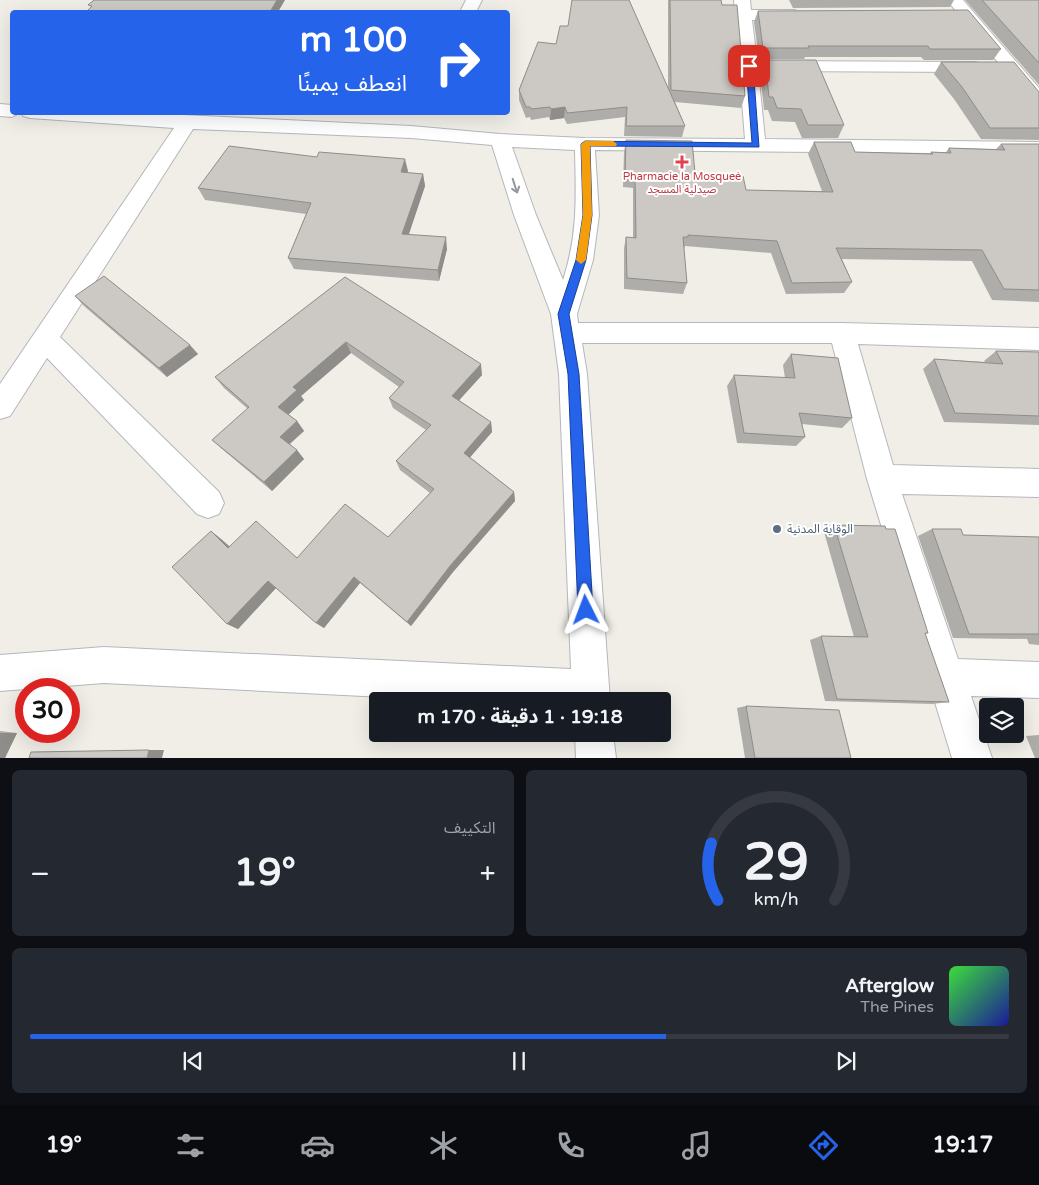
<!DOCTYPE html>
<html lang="ar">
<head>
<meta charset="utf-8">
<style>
  :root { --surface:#171b24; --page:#242831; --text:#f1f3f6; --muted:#9ea1a6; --line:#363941; --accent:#2563eb }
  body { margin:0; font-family:"Varela Round","Noto Sans Arabic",sans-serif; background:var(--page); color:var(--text); direction:rtl; height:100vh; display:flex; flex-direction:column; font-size:19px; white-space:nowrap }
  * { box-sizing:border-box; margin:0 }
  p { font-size:16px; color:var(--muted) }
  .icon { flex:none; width:28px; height:28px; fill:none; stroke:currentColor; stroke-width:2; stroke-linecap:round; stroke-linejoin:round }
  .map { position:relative; height:758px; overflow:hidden; direction:ltr }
  .sheet { display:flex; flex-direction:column; gap:12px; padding:12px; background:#0d0f14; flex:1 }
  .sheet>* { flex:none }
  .guide { position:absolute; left:10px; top:10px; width:500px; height:105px; border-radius:5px; box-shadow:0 5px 20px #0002; direction:rtl; background:#2563eb; color:#fff; overflow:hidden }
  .fabs { position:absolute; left:979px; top:698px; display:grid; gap:10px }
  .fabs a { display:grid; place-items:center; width:45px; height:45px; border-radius:5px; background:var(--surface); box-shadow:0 5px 20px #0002; font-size:25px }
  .speed { position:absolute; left:15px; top:678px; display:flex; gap:10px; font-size:25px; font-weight:700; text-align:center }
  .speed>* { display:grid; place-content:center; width:65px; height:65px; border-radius:50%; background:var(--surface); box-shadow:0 5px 20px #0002; line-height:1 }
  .speed .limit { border:8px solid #d22; background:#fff; color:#111 }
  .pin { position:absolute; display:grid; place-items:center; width:42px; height:42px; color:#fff; margin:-21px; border-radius:10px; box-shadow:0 2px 8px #0006 }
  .me { position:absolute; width:55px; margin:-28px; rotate:357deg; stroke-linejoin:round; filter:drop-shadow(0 0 4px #0008) }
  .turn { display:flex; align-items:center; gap:18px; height:105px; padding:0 20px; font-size:22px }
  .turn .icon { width:65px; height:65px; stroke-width:2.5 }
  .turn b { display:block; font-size:35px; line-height:42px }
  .big { font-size:38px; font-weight:700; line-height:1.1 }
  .sheet .widget { flex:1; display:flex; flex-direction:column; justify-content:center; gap:8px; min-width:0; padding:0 18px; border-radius:8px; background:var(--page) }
  .sheet .dial { align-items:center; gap:0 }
  .dial svg { height:130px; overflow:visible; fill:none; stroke:var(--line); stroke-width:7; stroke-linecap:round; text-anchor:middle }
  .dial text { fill:var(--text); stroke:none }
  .song { display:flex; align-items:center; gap:15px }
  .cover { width:60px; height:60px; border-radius:8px; background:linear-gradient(135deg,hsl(120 70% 55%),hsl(240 70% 35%)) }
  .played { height:5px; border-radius:2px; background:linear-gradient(90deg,var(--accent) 65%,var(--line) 65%) }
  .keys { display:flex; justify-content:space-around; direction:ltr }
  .heat { display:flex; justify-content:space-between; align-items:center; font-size:28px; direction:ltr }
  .sheet .tiles { flex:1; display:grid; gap:12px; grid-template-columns:1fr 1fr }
  .widget:last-child { grid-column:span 2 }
  .trip { position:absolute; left:369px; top:692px; width:302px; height:50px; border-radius:5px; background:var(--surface); box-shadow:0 5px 20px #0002; font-weight:700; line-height:50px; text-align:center; direction:rtl }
  .dock { display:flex; height:80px; justify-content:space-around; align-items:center; background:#090b0e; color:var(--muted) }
  .dock .icon { width:35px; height:35px }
  .dock .selected { color:var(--accent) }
  .dock b { font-size:22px; color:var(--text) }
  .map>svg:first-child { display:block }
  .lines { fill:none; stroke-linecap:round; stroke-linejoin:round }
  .minor-casing { stroke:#b4b7bb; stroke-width:2 }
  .minor { fill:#fff; fill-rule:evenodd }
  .wall { fill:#afada9 }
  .shaded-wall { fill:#8f8d89 }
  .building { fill:#ccc9c4; stroke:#8f8d89 }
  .oneway { stroke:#96999c }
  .route { fill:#2563eb; stroke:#184099 }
  .slow { fill:#f59e0b }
  .health-dot { fill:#e0444e; stroke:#fff; stroke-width:2 }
  .service-dot { fill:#5c6f8a; stroke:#fff; stroke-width:2 }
  .labels { text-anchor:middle; stroke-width:4; stroke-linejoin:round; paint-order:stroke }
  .far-health-label { font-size:11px; fill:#be3a42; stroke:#fff }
  .service-label { font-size:12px; fill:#4e5e75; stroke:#fff; text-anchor:start }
</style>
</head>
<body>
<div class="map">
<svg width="1039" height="758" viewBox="0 0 1039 758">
  <rect width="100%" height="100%" fill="#f0eee7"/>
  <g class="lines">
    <!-- minor casing -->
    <g class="minor-casing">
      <g id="minor">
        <path d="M466,0H482L476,12H460Z"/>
        <path d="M734,0H750L751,10H795L803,15L795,20H752L757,61L974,62L980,63L983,67L980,71L974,72L758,71L765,139L1039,142V154L595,150L599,215L593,260L577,314L578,323H842L1039,328V350L858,344L893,465L1039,469V497L902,494L958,659L1039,662V698L971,696L992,758H952L867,479L832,343H582L587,374L610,701H463L104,683L0,691V655L104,647L571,669L559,374L551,314L514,215L492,145L411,138L193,129L60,337L219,492L224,503L219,514L208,518L197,514L47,358L10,416L0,419V384L174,128L30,118L23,116L21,112H120L411,126L500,134L585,138L745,139ZM512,147L575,150C576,197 578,234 563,280L536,215Z"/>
        <path d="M947,0H963L1039,88V106L1032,104Z"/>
        <path d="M0,104L12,105V112H21L12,117L0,116Z"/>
        <path d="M575,734H613L616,758H576Z"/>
      </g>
    </g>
    <!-- minor -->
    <use href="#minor" class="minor"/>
  </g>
  <!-- wall -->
  <g class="wall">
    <path d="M668,0H721L722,5L745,96L741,108L675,102L685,126L682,137L624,136L625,117L567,124L564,118L550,120L549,117L531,120L530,117L526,118L519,100V90L668,87Z"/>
    <path d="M789,0H954L950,7L793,8Z"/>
    <path d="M965,0H1039V85Z"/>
    <path d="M758,11L1001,49L993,60H924L921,57H805L804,59H759L754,22Z"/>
    <path d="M765,60L844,125L838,138H802L795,122L772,121L768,110H764L760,73Z"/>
    <path d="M941,62L1039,92V140L981,139L954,99L934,74Z"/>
    <path d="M626,140L695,173L746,190L822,191L808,154L814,142L855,152L930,154L931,152H946L949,148L996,149L1001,144H1039V302L992,300L972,261L842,259L852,282L844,293L786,294L771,253L685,246L684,249L687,283L683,294L624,289V248L626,237L633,238V188L623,187L624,152Z"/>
    <path d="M408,171L407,173L423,174L425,186L408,235L447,249L439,281L294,269L288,258L306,214L205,200L198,188Z"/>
    <path d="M345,277L482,375L459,400L491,422L492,432L470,457L514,492L515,501L453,572L411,626L360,583L324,628L316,623L276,588L238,629L227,624L211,531L221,539L229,546L297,557L388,537L430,493L400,470L396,461L426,430L393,408L389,398L399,387L351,353L301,396L304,400L288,414L297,421L304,431L290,444L304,459L272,491L222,449L212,440L248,409L224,388L215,377Z"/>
    <path d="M75,296L198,354L167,377L84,306Z"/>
    <path d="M996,351L1039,352V425L944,422L923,369L934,359L985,362L984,361Z"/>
    <path d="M791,354L852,418L842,428L802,424L805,437L796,446L737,443L727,386L734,375L785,378L783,365Z"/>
    <path d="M834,525L928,633L925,634L949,702L932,704L825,701L810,640L821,636L854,637L824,532Z"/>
    <path d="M932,529L963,535L1039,537V645L1029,644L1027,639L953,638L918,536Z"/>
    <path d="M746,706L851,758H745L737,708Z"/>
    <path d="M0,731L17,733L5,758H0Z"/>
    <path d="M1039,735V758H1035L1026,736Z"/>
  </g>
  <!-- shaded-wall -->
  <g class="shaded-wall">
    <path d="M277,0H285L278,12H270Z"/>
    <path d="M565,107L564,118L550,120L551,109Z"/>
    <path d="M405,159L408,171L403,184L401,172Z"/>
    <path d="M423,174L425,186L405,246L402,234Z"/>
    <path d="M446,237L447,249L439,281L438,270Z"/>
    <path d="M346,342L351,353L301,396L304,400L286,417L278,407L293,387Z"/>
    <path d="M190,345L198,354L167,377L159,368Z"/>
    <path d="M481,364L482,375L454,406L452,396Z"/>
    <path d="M297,421L304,431L287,446L280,437Z"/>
    <path d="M491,422L492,432L466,462L464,453Z"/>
    <path d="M297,450L304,459L272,491L264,482Z"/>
    <path d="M514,492L515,501L453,572L411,626L407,622L450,566Z"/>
    <path d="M211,531L221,539L238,554L228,548Z"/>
    <path d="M354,577L360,583L324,628L316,623Z"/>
    <path d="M268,581L277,587L238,629L227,624Z"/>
    <path d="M0,733H17L5,758H0Z"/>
    <path d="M149,750H164L162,758H147Z"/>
  </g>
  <!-- building -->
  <g class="building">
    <path d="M94,0H277L270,12H86L92,6L88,5Z"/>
    <path d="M572,0H629L685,126H626L627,107L567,113L565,107L551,109L550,107L531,109L530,107H526L519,90L538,42L556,44L560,26H568Z"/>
    <path d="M670,0H721L722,5H737L745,96L671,90Z"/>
    <path d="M982,0H1039V63Z"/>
    <path d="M968,10L1001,49H930L928,46H808L809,48H763L758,11Z"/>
    <path d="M765,60H816L844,125H808L801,109L777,108L773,97H769Z"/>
    <path d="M941,62H1014L1039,92V128H990L962,87Z"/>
    <path d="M626,140L692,141L695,173L743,176L746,190L833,192L814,142H851L855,152L933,154L931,152L951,153L949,148L1005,150L1001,144H1039V290L1004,289L982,250L836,248L852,282L792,283L777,241L688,235V237H683L687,283L627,278L626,237L636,238L635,176H625Z"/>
    <path d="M229,146L317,157L319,152L405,159L401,172L423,174L402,234L446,237L438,270L288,258L311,203L198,188Z"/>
    <path d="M104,276L190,345L159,368L75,296Z"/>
    <path d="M345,277L481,364L452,396L491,422L464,453L514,492L450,566L407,622L354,577L316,623L268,581L227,624L172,567L211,531L228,548L256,521L297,558L345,504L388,537L434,489L396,461L431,425L389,398L404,382L346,342L293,387L297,390L278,407L297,421L280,437L297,450L264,482L212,440L249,407L215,377Z"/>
    <path d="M996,351L1039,352V416L955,413L934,359L1003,364Z"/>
    <path d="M791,354L838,358L852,418L799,413L805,437L744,433L734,375L795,378Z"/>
    <path d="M834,525L885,526L886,529H895L928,633H925L949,702L837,699L821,636L868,637Z"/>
    <path d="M932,529H961L963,535L1039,537V634H969Z"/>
    <path d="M746,706L839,710L851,758H755Z"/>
    <path d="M149,750L147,758H29L31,752Z"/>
  </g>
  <!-- one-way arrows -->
  <defs><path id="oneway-shaft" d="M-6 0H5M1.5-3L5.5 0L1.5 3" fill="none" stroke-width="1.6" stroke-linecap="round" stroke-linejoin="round" transform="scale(1.25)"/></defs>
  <use class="oneway" href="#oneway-shaft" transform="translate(515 186) rotate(72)"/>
  <!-- route -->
  <path class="route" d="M749,64L753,66L759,147L590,146L592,215L586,260L569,314L579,374L593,610L591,615L586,617L581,615L578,610L568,374L558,314L576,260L583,215L581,144L585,141L752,143L746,66Z"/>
  <!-- slow -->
  <path class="slow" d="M613,141L617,144L616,146H590L592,215L586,260L581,264L576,260L583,215L581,144L585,141Z"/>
  <!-- markers -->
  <path class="health-dot" d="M679.5 154.5h5v5h5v5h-5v5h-5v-5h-5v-5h5z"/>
  <circle class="service-dot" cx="777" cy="529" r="5"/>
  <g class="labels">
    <!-- far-health labels -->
    <g class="far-health-label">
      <text x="682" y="180">Pharmacie la Mosqueė<tspan x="682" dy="13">صيدلية المسجد</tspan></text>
    </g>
    <!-- service labels -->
    <g class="service-label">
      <text x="787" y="533">الوقاية المدنية</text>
    </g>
  </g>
</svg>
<div class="fabs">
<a><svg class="icon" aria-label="layers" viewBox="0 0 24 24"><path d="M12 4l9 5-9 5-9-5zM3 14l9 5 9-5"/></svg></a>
</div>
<div class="speed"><div class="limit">30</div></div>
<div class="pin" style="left:749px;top:66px;background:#d93025"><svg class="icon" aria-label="arrive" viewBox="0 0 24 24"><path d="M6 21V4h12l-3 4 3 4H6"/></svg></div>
<svg class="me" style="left:586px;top:610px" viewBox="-20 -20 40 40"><path d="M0-17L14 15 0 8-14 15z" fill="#2563eb" stroke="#fff" stroke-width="4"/></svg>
<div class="trip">19:18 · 1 دقيقة · 170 m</div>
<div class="guide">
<div class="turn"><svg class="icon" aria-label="right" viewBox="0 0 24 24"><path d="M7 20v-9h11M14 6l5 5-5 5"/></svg><div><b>100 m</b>انعطف يمينًا</div></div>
</div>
</div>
<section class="sheet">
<div class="tiles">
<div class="widget dial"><svg viewBox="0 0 100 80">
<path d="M14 69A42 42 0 1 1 86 69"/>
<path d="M14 69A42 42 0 0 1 10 34" stroke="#2563eb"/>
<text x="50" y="56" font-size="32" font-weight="700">29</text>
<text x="50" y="72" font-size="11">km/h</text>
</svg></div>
<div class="widget"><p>التكييف</p>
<div class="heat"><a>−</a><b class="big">19°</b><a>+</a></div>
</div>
<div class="widget">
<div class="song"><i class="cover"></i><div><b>Afterglow</b><p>The Pines</p></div></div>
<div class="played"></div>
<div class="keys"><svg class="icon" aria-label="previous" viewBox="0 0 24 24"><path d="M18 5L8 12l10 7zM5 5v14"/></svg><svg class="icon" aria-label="pause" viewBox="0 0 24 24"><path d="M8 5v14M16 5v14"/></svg><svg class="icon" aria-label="next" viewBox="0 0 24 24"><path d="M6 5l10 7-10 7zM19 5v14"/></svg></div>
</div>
</div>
</section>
<nav class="dock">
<b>19:17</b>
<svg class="icon selected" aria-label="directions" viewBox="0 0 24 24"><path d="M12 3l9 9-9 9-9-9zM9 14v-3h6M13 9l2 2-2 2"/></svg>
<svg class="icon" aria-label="music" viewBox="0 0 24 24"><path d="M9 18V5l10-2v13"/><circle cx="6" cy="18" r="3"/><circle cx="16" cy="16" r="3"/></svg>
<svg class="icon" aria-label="phone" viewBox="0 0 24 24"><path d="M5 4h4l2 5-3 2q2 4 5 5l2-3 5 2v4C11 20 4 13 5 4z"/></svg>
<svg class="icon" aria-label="climate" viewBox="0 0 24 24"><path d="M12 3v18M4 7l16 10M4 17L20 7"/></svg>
<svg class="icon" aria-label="car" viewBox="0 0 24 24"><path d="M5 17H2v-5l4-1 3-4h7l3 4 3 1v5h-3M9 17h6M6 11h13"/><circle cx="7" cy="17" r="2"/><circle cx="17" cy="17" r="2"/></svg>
<svg class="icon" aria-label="filters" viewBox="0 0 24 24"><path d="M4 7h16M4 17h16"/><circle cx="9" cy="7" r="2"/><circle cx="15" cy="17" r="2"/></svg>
<b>19°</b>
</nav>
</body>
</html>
